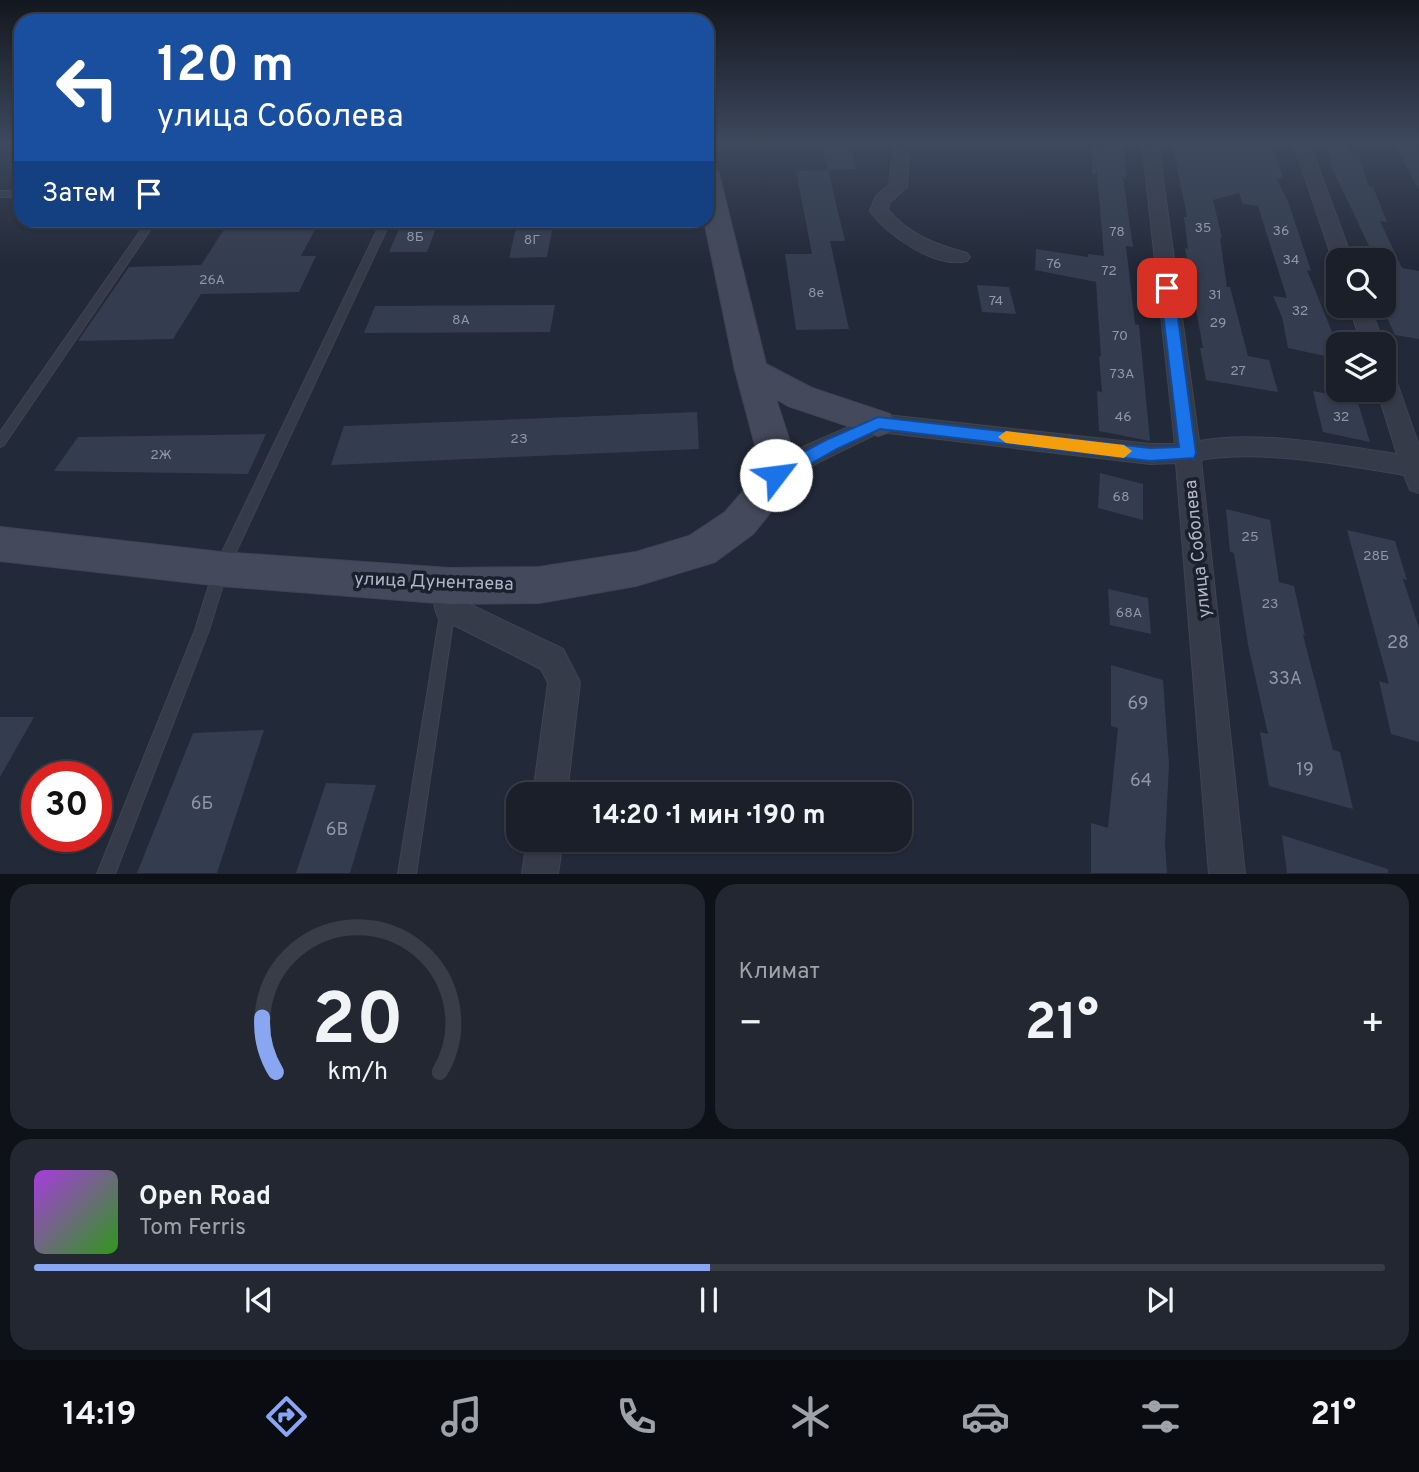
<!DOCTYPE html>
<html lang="ru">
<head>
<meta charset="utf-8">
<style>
  :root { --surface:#1a1f2a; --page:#232732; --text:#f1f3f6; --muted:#9fa2a8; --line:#383d47; --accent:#88a6f2 }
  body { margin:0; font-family:Overpass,sans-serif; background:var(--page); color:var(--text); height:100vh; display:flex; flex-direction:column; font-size:26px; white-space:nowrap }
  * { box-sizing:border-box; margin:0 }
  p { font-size:23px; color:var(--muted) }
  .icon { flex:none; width:38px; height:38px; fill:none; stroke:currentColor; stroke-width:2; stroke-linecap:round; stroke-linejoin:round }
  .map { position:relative; height:874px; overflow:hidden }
  .panel { display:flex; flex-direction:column; gap:10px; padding:10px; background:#0e1117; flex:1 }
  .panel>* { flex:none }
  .hud { position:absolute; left:14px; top:14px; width:700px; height:214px; border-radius:21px; box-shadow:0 2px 5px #0004,0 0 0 2px var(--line); background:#1a4fa0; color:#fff; overflow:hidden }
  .buttons { position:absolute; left:1326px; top:248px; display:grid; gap:14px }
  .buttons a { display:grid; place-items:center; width:70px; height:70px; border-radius:14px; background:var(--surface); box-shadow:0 2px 5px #0004,0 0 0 2px var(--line); font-size:35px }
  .speed { position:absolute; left:21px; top:761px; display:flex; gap:14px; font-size:35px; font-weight:700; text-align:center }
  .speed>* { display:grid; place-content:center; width:91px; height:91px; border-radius:50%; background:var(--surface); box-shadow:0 2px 5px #0004,0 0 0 2px var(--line); line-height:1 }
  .speed .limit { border:10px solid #d22; background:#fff; color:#111 }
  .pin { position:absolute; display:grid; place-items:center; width:60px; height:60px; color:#fff; margin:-30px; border-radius:14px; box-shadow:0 4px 10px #0006 }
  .me { position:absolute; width:77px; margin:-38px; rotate:60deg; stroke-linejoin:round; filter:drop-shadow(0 0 5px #0008) }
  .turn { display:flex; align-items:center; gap:24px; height:147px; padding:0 28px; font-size:32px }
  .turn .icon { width:91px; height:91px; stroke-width:2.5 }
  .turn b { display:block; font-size:49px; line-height:60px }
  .then { display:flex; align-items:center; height:66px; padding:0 28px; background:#0003; gap:14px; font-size:26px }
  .big { font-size:52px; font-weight:700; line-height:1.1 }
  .panel .tile { flex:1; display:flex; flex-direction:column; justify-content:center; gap:10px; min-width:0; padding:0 24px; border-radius:21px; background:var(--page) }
  .panel .dial { align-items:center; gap:0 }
  .dial svg { height:182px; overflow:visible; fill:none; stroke:var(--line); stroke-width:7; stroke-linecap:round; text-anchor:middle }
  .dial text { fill:var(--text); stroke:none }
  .song { display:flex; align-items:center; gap:21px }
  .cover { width:84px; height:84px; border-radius:10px; background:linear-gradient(135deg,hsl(280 70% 55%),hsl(110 70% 35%)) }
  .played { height:7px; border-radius:4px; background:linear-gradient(90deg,var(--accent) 50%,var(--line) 50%) }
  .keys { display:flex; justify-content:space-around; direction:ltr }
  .heat { display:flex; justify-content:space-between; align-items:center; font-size:38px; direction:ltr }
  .panel .tiles { flex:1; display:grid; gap:10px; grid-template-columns:1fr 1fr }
  .tile:last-child { grid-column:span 2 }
  .trip { position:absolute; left:506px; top:782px; width:406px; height:70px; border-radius:21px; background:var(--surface); box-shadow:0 2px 5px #0004,0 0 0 2px var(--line); font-weight:700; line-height:70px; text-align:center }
  .dock { display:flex; height:112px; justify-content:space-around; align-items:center; background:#0a0c11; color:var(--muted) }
  .dock .icon { width:49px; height:49px }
  .dock .on { color:var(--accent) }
  .dock b { font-size:32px; color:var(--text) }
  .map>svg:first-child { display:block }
  .building { fill:#343d4f }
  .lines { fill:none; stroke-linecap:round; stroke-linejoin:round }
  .lane-casing { stroke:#3f4452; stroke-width:2 }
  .street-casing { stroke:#3f4452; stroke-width:2 }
  .secondary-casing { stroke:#3f4452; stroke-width:2 }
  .lane { fill:#353b48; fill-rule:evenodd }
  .street { fill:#353b48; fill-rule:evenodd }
  .secondary { fill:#444a5b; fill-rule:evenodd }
  .route { fill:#1a73e8; stroke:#114b97; stroke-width:2 }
  .slow { fill:#f59e0b }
  .labels { text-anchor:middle; stroke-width:7; stroke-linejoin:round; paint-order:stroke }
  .number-label { font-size:14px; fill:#8f96a6 }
  .street-label { font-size:18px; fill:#b0b6c5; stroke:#1b202d }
  .near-number-label { font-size:18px; fill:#8f96a6 }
</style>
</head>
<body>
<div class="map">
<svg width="1419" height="874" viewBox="0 0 1419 874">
  <rect width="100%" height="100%" fill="#222938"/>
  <!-- building -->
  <g class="building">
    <path d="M820,142H848L857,169L828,170Z"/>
    <path d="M1098,142H1124L1126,178L1123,177L1133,247L1126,246L1135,324L1139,325L1150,441L1099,431L1097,391L1102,392L1099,356L1101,357L1096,282L1035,270L1036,249L1088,257V254L1104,256L1097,173H1092V148L1099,149Z"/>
    <path d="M1172,142H1272L1283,179L1276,178L1288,201L1311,271L1307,270L1334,337L1339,359L1288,348L1282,317L1273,296L1287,298L1268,238L1258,206L1243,204L1239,193L1213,200L1222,238H1220L1227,287H1230L1248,356L1269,360L1278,392L1206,380L1200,348H1203L1185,248L1188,249L1184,217H1187Z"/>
    <path d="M1325,142H1347L1352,157L1359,158L1369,186L1373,187L1387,222L1380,221L1402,268L1419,271V339L1395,335L1384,311V252L1371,250L1332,168Z"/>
    <path d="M1393,142H1419V190Z"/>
    <path d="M828,170L845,241H830L849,329L796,330L785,254H812L796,171Z"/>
    <path d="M403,220H439L427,252H389Z"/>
    <path d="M518,220H554L547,257L509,258Z"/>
    <path d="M318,224L301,256H316L299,292L201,294L173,339L78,341L129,267L201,265L227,225Z"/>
    <path d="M977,285L1009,287L1016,314L982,312Z"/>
    <path d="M555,305L550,332L364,333L375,306Z"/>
    <path d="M1313,391L1357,400L1370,442L1323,432Z"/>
    <path d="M697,412L699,449L331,465L344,426Z"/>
    <path d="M266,434L248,474L54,471L78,437Z"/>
    <path d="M1100,473L1143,484V520L1098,508Z"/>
    <path d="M1226,509L1270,520L1279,582L1294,586L1305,636L1303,635L1333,750L1340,752L1353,809L1269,786L1260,732L1268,734L1248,645L1234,553L1230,552Z"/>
    <path d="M1347,530L1395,541L1407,580L1403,579L1419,628V742L1391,734L1379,681L1389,684Z"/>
    <path d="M1108,589L1148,598L1151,634L1110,625Z"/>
    <path d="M1111,665L1163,680L1169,765L1165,844L1167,873H1091V823L1108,828L1118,728L1111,726Z"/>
    <path d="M0,717H34L0,777Z"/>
    <path d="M264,730L217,873H137L193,733Z"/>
    <path d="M326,783L376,785L350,873H296Z"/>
    <path d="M1282,835L1388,869V873H1287Z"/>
  </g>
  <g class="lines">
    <!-- lane casing -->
    <g class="lane-casing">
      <g id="lane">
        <rect x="0" y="191" width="21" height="6"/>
        <path d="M148,220H157L4,445L0,447V432Z"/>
        <path d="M382,220H391L228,569L209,630L115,874H97L195,630L214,569Z"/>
        <path d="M448,601L453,603L455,608L416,874H398L441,608L443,603Z"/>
      </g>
    </g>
    <!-- street casing -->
    <g class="street-casing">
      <g id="street">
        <path d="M894,142H910L907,187L890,202L888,210C909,235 937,245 967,253L970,257L967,261C935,269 887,235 870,211L876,196L889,185Z"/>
        <path d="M1142,142H1158L1199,441C1258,430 1337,445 1397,454L1377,390H1384V369L1392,371L1395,377L1419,446V493L1410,490L1404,475C1345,465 1258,449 1201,460L1245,874H1209L1176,463L1150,464L880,432L821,461L785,482L776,485L767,482L763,475L767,468L803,447L878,414L1150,444H1175Z"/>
        <path d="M1293,142H1309L1353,261H1339V266L1333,261Z"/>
        <path d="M1349,306H1370L1384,345H1362Z"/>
        <path d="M450,573L460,577L464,586L463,601L563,649L580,682L567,794H533L548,683L541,669L438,617C432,604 434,590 440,577Z"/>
        <path d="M527,840H563L558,874H522Z"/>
      </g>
    </g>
    <!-- secondary casing -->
    <g class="secondary-casing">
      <path id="secondary" d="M707,167L716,169L719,174L766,364L812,388L890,414L895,423L890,432L878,436L788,406L776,399L791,445L794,475L782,498L753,534L715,562L636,586L539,603L450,604L221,586L0,561V527L221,552L450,568L539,567L636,552L689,536L725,512L758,474L755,445L735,370L704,220H707Z"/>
    </g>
    <!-- lane -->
    <use href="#lane" class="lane"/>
    <!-- street -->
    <use href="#street" class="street"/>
    <!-- secondary -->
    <use href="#secondary" class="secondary"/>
  </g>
  <!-- sky -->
  <linearGradient id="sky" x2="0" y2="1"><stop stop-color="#13171f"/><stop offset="0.54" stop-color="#3e495e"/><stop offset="1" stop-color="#3e495e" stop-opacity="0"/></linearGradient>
  <rect width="1419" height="265" fill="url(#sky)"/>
  <!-- route -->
  <path class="route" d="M1167,284L1174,288L1196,453L1194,458L1150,461L880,429L837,449L782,480H770L767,475L770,470L826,440L878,417L1150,448L1179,447L1160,288Z"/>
  <!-- slow -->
  <path class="slow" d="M1006,431L1124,445L1132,451L1124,458L1006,443L998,437Z"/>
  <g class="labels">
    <!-- number labels -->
    <g class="number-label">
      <text x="1203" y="232">35</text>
      <text x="1281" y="235">36</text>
      <text x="1117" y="236">78</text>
      <text x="415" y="241">8Б</text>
      <text x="532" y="244">8Г</text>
      <text x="1291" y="264">34</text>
      <text x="1054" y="268">76</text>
      <text x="1109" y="275">72</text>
      <text x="212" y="284">26А</text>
      <text x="816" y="297">8е</text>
      <text x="1215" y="299">31</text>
      <text x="996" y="305">74</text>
      <text x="1300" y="315">32</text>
      <text x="461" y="324">8А</text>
      <text x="1218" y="327">29</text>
      <text x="1120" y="340">70</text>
      <text x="1238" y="375">27</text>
      <text x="1122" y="378">73А</text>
      <text x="1123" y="421">46</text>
      <text x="1341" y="421">32</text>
      <text x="519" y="443">2З</text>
      <text x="161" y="459">2Ж</text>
      <text x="1121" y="501">68</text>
      <text x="1250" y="541">25</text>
      <text x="1376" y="560">28Б</text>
      <text x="1270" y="608">23</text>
      <text x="1129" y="617">68А</text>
    </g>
    <!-- street labels -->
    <g class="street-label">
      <text transform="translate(1197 549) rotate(-96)" y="6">улица Соболева</text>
      <text transform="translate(434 581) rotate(2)" y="6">улица Дунентаева</text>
    </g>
    <!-- near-number labels -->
    <g class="near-number-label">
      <text x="1398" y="648">28</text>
      <text x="1285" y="684">33А</text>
      <text x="1138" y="709">69</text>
      <text x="1305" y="775">19</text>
      <text x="1141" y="786">64</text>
      <text x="202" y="809">6Б</text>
      <text x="337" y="835">6В</text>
    </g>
  </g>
</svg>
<div class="buttons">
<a><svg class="icon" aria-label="search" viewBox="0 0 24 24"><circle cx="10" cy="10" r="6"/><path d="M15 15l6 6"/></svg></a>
<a><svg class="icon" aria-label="layers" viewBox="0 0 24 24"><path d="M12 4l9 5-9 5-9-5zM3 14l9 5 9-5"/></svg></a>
</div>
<div class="speed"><div class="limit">30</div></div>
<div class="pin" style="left:1167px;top:288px;background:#d93025"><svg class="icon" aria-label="arrive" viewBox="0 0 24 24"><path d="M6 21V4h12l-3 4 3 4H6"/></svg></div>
<svg class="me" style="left:776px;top:475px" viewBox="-20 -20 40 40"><circle r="19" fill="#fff"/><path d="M0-13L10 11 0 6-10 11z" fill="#1a73e8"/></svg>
<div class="trip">14:20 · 1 мин · 190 m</div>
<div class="hud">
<div class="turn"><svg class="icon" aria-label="left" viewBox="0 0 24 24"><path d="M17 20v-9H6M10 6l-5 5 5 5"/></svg><div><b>120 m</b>улица Соболева</div></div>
<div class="then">Затем<svg class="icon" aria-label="arrive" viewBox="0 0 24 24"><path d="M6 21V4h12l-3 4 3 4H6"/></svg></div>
</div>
</div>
<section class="panel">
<div class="tiles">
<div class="tile dial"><svg viewBox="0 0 100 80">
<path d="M14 69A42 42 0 1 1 86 69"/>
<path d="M14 69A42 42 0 0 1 8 45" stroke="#88a6f2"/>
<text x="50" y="56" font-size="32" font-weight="700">20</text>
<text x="50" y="72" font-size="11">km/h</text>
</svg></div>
<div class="tile"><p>Климат</p>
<div class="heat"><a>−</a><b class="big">21°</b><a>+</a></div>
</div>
<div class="tile">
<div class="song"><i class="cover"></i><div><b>Open Road</b><p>Tom Ferris</p></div></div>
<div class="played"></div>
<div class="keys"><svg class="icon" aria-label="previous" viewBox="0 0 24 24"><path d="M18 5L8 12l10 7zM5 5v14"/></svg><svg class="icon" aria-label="pause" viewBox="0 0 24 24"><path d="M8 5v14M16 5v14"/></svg><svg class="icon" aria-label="next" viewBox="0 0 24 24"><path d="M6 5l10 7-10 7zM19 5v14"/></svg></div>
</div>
</div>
</section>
<nav class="dock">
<b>14:19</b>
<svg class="icon on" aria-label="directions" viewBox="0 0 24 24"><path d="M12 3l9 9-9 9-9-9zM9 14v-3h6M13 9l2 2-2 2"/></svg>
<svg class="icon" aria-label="music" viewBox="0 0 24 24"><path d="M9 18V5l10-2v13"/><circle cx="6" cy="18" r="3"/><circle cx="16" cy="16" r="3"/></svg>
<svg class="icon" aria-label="phone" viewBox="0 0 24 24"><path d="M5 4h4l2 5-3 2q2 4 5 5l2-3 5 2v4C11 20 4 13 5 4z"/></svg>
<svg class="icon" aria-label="climate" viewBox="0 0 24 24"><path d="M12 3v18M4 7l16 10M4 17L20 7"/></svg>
<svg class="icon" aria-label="car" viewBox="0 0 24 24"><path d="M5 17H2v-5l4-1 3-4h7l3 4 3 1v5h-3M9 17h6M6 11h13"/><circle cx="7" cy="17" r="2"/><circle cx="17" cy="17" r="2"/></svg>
<svg class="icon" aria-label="filters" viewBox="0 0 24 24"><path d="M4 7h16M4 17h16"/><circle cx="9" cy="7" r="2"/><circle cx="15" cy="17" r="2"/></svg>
<b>21°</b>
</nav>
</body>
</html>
